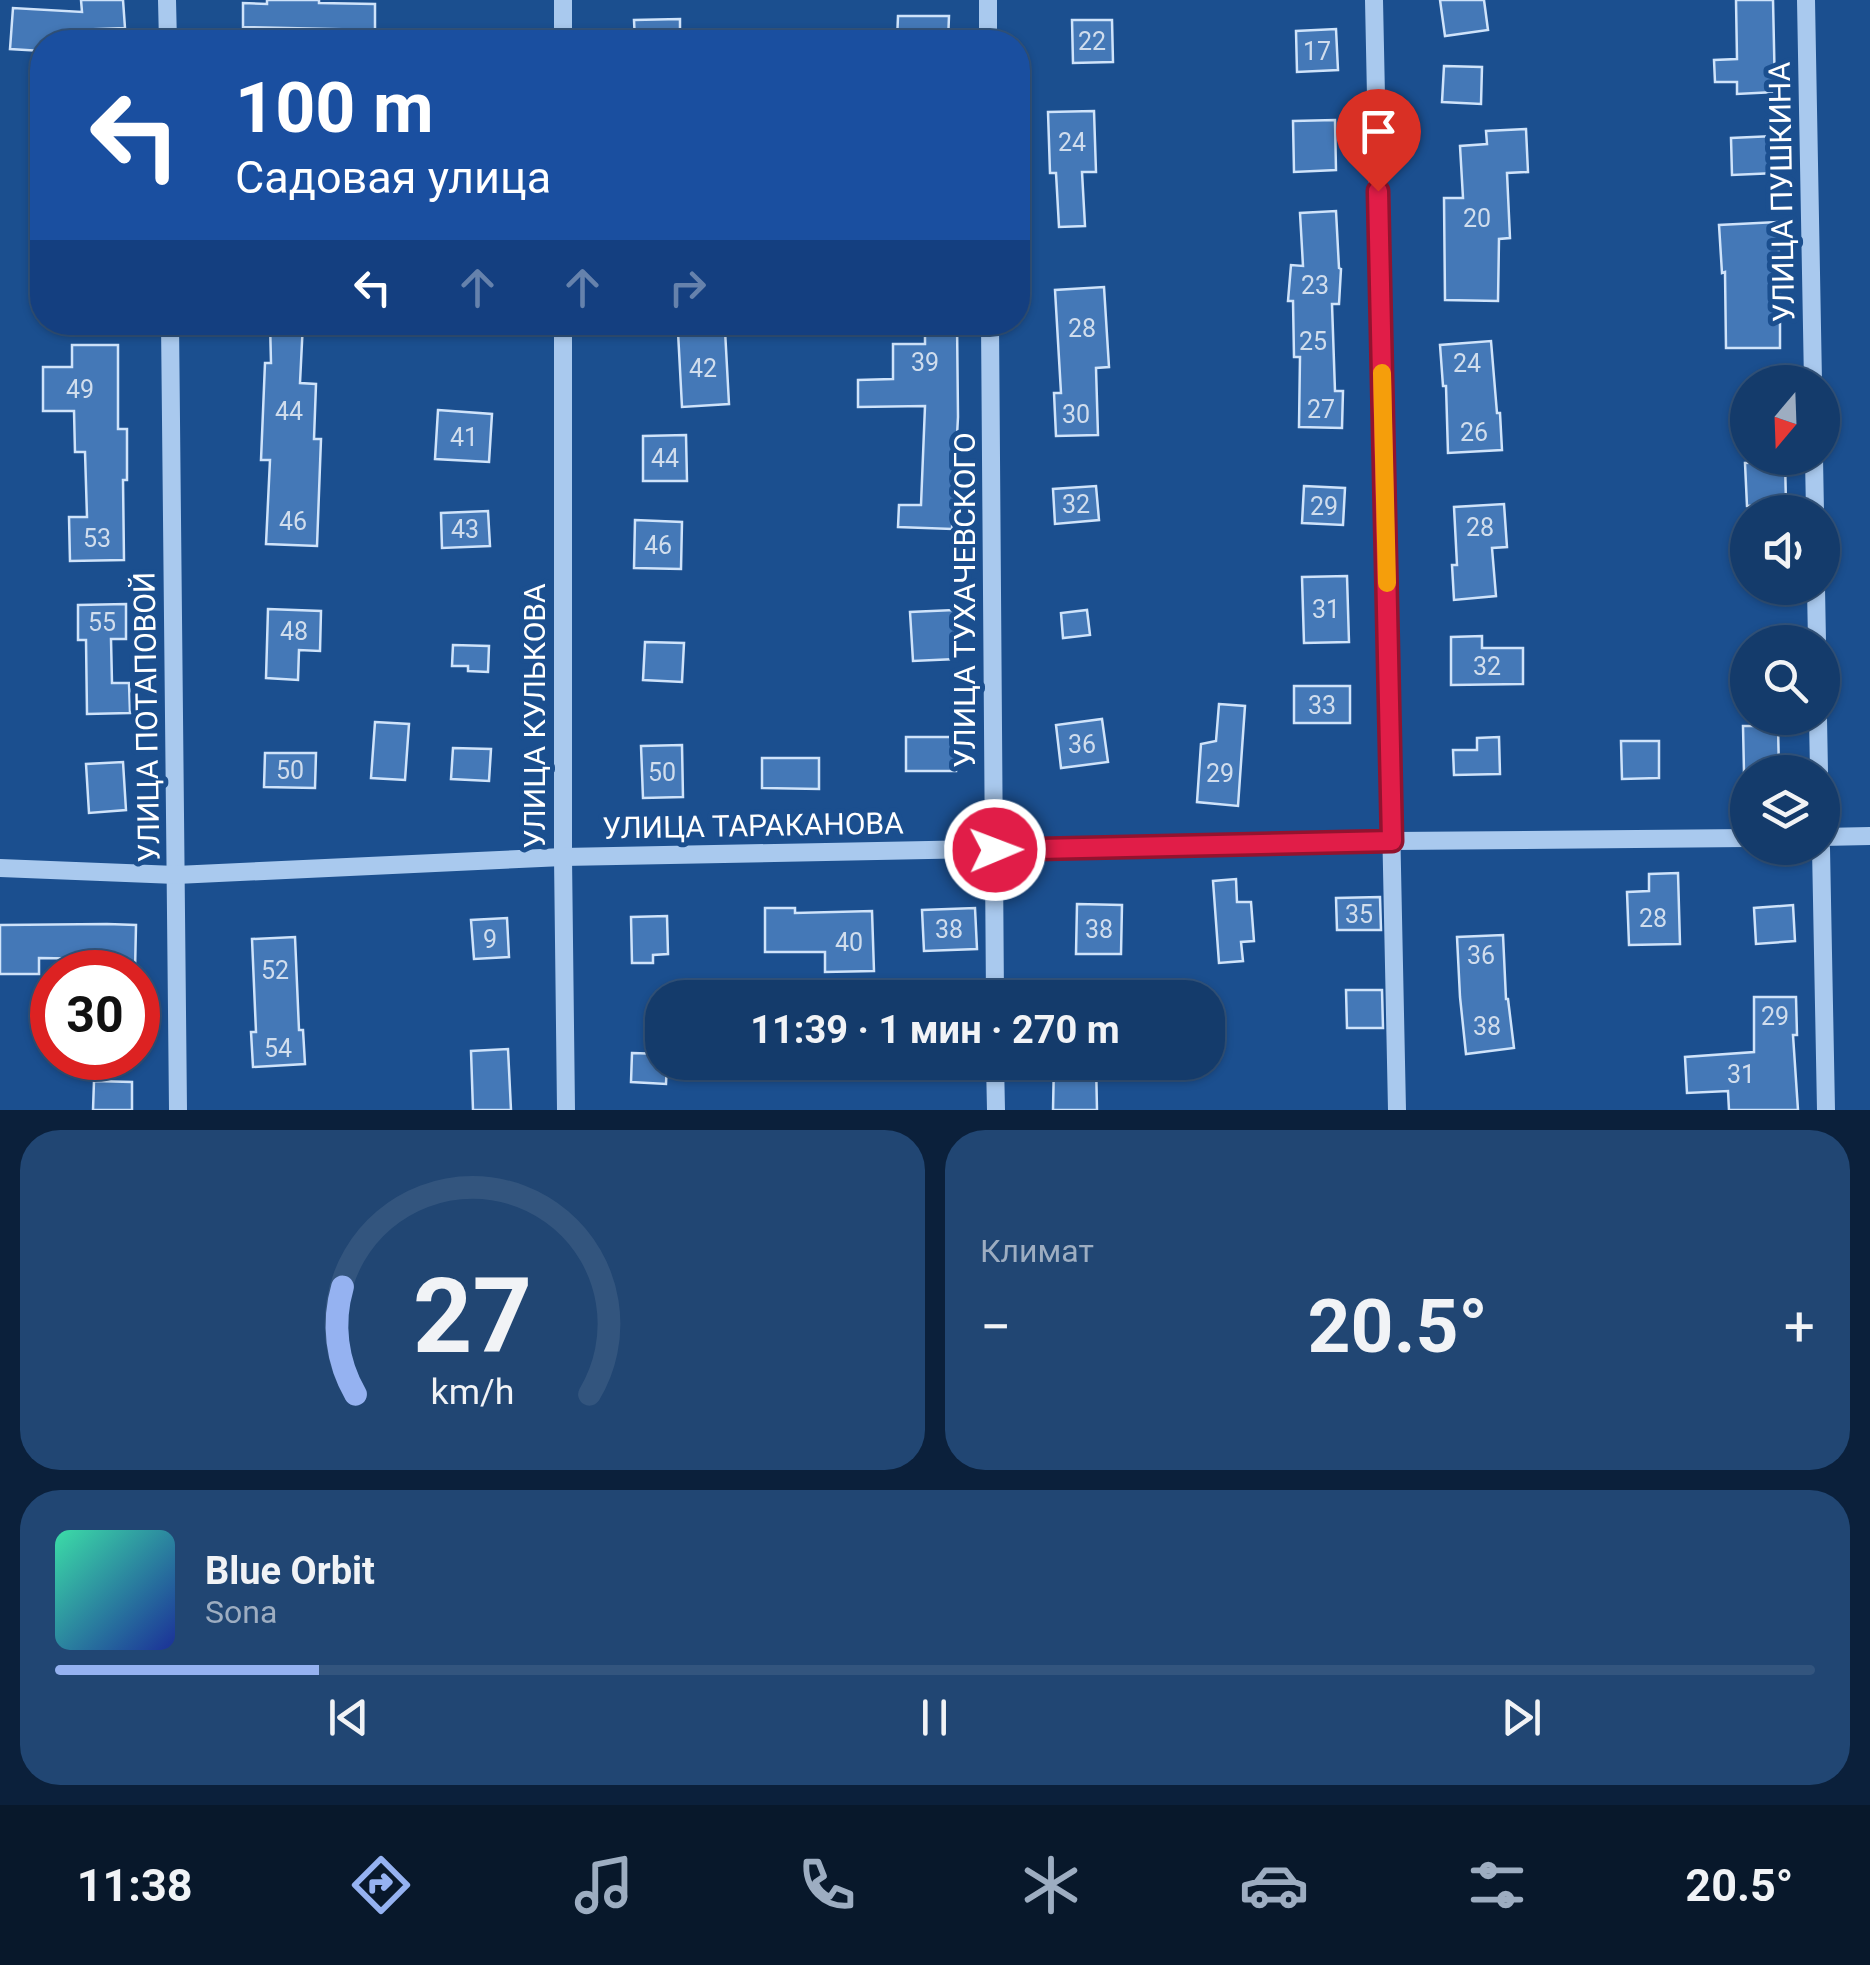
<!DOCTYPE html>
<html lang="ru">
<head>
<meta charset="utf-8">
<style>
  :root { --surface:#143b6b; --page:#214673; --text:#f1f3f6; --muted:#9dadc1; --line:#33557e; --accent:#95b2f1 }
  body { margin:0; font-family:Roboto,sans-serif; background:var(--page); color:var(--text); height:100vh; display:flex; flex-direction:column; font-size:38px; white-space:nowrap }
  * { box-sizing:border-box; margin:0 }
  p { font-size:32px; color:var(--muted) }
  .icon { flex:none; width:55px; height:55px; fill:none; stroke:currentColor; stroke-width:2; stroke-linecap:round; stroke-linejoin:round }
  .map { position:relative; height:1110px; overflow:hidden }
  .drawer { display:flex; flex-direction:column; gap:20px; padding:20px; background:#0b203b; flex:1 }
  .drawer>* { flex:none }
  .hud { position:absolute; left:30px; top:30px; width:1000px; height:305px; border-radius:40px; box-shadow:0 2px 8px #0004,0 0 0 2px var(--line); background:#1a4fa0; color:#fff; overflow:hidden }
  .needle { width:65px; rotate:199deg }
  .buttons { position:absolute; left:1730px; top:365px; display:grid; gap:20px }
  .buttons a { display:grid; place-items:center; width:110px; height:110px; border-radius:50%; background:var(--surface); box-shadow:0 2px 8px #0004,0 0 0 2px var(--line); font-size:50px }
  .speed { position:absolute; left:30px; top:950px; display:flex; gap:20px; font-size:50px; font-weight:700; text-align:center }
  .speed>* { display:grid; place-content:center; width:130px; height:130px; border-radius:50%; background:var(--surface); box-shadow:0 2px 8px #0004,0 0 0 2px var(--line); line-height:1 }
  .speed .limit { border:15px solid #d22; background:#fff; color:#111 }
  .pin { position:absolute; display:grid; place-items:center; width:85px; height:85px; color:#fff; margin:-102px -42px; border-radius:50% 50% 50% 0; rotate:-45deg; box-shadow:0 0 10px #0007 }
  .pin .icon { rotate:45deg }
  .me { position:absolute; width:110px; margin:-55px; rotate:89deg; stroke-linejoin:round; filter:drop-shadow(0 0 8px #0008) }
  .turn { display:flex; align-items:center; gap:35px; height:210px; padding:0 40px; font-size:45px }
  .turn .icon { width:130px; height:130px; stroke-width:2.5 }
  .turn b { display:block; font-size:70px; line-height:85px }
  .lanes { display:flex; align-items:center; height:95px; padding:0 40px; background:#0003; justify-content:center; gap:50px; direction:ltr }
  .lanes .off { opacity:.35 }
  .big { font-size:75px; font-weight:700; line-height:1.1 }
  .drawer .card { flex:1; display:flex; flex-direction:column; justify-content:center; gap:15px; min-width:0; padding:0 35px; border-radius:40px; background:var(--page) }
  .drawer .dial { align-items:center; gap:0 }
  .dial svg { height:260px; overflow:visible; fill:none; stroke:var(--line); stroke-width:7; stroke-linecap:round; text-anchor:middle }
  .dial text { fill:var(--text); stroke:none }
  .song { display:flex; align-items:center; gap:30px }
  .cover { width:120px; height:120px; border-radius:15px; background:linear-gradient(135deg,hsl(160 70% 55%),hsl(230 70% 35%)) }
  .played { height:10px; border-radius:5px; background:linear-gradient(90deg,var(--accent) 15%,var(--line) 15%) }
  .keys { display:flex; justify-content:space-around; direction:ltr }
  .heat { display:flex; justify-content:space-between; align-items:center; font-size:55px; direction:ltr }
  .drawer .tiles { flex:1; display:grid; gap:20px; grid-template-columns:1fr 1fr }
  .card:last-child { grid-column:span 2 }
  .trip { position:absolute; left:645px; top:980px; width:580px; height:100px; border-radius:40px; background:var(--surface); box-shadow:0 2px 8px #0004,0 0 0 2px var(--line); font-weight:700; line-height:100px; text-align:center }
  .dock { display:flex; height:160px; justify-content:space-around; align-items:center; background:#08182b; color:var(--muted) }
  .dock .icon { width:70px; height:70px }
  .dock .current { color:var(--accent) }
  .dock b { font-size:45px; color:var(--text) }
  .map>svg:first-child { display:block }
  .building { fill:#4478b7; stroke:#cfe3fa; stroke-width:2.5 }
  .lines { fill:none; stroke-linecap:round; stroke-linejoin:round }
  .minor { stroke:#a9c9ee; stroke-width:18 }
  .route-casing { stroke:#92132f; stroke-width:25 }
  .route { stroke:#e11d48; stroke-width:18 }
  .slow { stroke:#f59e0b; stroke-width:18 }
  .labels { text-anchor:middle; stroke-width:10; stroke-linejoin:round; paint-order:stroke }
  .number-label { font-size:25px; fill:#d0dded }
  .street-label { font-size:30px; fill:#fff; stroke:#1b4f8f }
</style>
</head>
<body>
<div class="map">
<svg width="1870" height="1110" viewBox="0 0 1870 1110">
  <rect width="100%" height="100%" fill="#1b4f8f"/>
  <!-- building -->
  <g class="building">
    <path d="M81,0H123L125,28L75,30L74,42H42V51L10,49L13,8L82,12Z"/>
    <path d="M267,0H319V3L375,4V30L243,27V3L267,4Z"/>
    <path d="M1440,0H1484L1488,30L1445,36Z"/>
    <path d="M1736,0H1773L1775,92L1737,94V82H1715L1714,60L1737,59Z"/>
    <path d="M898,16H949L948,42H897Z"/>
    <path d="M680,19V42H635L634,20Z"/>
    <path d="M1072,20H1112L1113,62L1073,63Z"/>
    <path d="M1336,29L1338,70L1297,72L1296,31Z"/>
    <path d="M1444,66L1482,67L1481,104L1442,102Z"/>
    <path d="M1094,111L1096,172H1082L1085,226L1059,227L1056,173H1050L1048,112Z"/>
    <path d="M1335,120L1336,170L1294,172L1293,121Z"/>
    <path d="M1526,129L1528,172L1507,173L1510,238L1499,239L1498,301L1445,300L1444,198H1463L1460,146L1487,144L1486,131Z"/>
    <path d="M1774,136L1776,173L1732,175L1731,138Z"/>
    <path d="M1336,211L1339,268L1341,269L1339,304H1332L1335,391H1343L1342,428L1299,427L1300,357H1294L1293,301H1288L1291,265L1303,266L1300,213Z"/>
    <path d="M1777,222L1780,269V348H1726L1725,272L1722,273L1719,225Z"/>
    <path d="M1104,287L1109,367L1096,368L1098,435L1056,436L1054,393H1061L1055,290Z"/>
    <path d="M270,322H303L300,383L316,384L314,439H321L317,546L266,544L270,460H261L265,363H271Z"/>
    <path d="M925,322H957L958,417L952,529L898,527L899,505H921L925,406L858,407V380L893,379V344H925Z"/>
    <path d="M725,330L729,404L682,407L678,332Z"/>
    <path d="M1491,341L1497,413H1500L1502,450L1448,453L1446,386H1443L1440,345Z"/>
    <path d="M72,345H118V429H127V480H123L124,560L70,561L69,517H87L85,452H75L74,411H43V367H72Z"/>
    <path d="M438,410L492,414L489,462L435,459Z"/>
    <path d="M686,435L687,481H643V436Z"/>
    <path d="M1785,461L1786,504L1747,506L1745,463Z"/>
    <path d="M1096,486L1099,520L1055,524L1053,489Z"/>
    <path d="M1304,486L1345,488L1343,525L1302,523Z"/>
    <path d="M1504,504L1507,547L1492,548L1496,596L1454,600L1452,565H1457L1454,507Z"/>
    <path d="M488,511L490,546L442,548L441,513Z"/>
    <path d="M635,520L682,522L681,569L634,568Z"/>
    <path d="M1347,576L1349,642L1304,643L1302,577Z"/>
    <path d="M126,604V639H111L112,683H129L130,713L87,714L86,640H78V605Z"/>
    <path d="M268,609L321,611L320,651L299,650L298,680L266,678Z"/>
    <path d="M954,610L956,659L913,661L910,612Z"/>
    <path d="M1087,610L1090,635L1063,638L1061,613Z"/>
    <path d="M1482,636V648H1523V684L1451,685V637Z"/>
    <path d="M645,642L684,643L682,682L643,680Z"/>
    <path d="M453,645L489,646L488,672L468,671V666H452Z"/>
    <rect x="1294" y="686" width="56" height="37"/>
    <path d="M1219,704L1245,706L1238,806L1197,802L1201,744L1216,741Z"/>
    <path d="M1102,719L1108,762L1061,768L1056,725Z"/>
    <path d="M375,722L409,724L405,780L371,778Z"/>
    <path d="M1743,726H1778L1779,772H1744Z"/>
    <rect x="906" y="737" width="50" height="34"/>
    <path d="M1499,737L1500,774L1454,775L1453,750H1477V738Z"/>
    <path d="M1621,741H1659V778L1622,779Z"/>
    <path d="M682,745L683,797L643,798L641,746Z"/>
    <path d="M453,748L491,749L489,781L451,779Z"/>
    <path d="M265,753H316L315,788L264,787Z"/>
    <path d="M762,758H819V789L762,788Z"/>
    <path d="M123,762L126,810L89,813L86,764Z"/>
    <path d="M1678,873L1680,944L1629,945L1627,892L1649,891V874Z"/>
    <path d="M1236,879L1237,902H1251L1254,941L1241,942L1243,961L1219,963L1213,881Z"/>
    <path d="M1380,897L1381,930H1337L1336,898Z"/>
    <path d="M1077,904L1122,905L1121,954H1076Z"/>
    <path d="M1793,905L1795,941L1756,944L1754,908Z"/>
    <path d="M765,908H795V913L872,911L874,971L825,972V952H765Z"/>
    <path d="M975,908L977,949L924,951L922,910Z"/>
    <path d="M667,916L668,954L653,955V963H632L631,917Z"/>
    <path d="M507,918L509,957L474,959L471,920Z"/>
    <path d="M107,924L136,925L135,972H106V959L39,958V974H0V925Z"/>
    <path d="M1503,935L1506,999H1508L1514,1048L1466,1054L1460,997L1457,937Z"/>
    <path d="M295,937L299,1030H303L305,1064L253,1067L251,1032H256L252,939Z"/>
    <path d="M1346,990H1382L1383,1028H1347Z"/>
    <path d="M1754,997H1796L1797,1035H1793L1798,1110H1729L1728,1091L1687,1093L1685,1057L1754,1052Z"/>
    <path d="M508,1049L511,1110H473L471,1051Z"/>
    <path d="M632,1053L662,1054V1062H667L666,1084L631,1082Z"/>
    <path d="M1054,1062H1096L1097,1110H1053Z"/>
    <path d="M94,1081L132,1082V1110H93Z"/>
  </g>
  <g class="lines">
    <!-- minor -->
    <g class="minor">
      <path d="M167,0L168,42"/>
      <path d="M988,0V42"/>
      <path d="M1374,0L1397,1110"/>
      <path d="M1806,0L1813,382"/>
      <path d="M563,42V0"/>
      <path d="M170,322L178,1110"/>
      <path d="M563,322V857L566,1110"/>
      <path d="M990,322L995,998"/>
      <path d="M1814,458L1815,512"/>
      <path d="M1816,588L1817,642"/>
      <path d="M1818,718L1819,772"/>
      <path d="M1822,837L1870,836"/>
      <path d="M1821,848L1826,1110"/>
      <path d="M0,868L176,875L563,857L1393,841L1748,838"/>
      <path d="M995,1062L996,1110"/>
    </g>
  </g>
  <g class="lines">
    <!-- route casing -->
    <g class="route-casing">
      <path id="route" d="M995,850L1392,841L1378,191"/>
    </g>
    <!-- route -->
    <use href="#route" class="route"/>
    <!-- slow -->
    <path class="slow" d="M1382,373L1387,583"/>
  </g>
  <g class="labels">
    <!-- number labels -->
    <g class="number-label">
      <text x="1092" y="50">22</text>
      <text x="1317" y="60">17</text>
      <text x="1072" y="151">24</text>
      <text x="1477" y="227">20</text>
      <text x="1315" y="294">23</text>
      <text x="1082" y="337">28</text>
      <text x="1313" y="350">25</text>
      <text x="925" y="371">39</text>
      <text x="1467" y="372">24</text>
      <text x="703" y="377">42</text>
      <text x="80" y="398">49</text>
      <text x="1321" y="418">27</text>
      <text x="289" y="420">44</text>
      <text x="1076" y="423">30</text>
      <text x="1474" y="441">26</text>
      <text x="464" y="446">41</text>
      <text x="665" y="467">44</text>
      <text x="1076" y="513">32</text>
      <text x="1324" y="515">29</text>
      <text x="293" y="530">46</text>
      <text x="1480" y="536">28</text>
      <text x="465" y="538">43</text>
      <text x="97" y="547">53</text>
      <text x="658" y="554">46</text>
      <text x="1326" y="618">31</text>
      <text x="102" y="631">55</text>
      <text x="294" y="640">48</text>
      <text x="1487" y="675">32</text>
      <text x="1322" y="714">33</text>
      <text x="1082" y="753">36</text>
      <text x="290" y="779">50</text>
      <text x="662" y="781">50</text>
      <text x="1220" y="782">29</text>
      <text x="1359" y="923">35</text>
      <text x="1653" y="927">28</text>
      <text x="949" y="938">38</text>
      <text x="1099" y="938">38</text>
      <text x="490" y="948">9</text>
      <text x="849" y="951">40</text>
      <text x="1481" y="964">36</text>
      <text x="275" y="979">52</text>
      <text x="1775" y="1025">29</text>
      <text x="1487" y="1035">38</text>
      <text x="278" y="1057">54</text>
      <text x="1741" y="1083">31</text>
    </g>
    <!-- street labels -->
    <g class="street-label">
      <text transform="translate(1782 192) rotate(-91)" y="10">УЛИЦА ПУШКИНА</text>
      <text transform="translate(965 600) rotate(-90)" y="10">УЛИЦА ТУХАЧЕВСКОГО</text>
      <text transform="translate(535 716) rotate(-90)" y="10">УЛИЦА КУЛЬКОВА</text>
      <text transform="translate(147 717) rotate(-91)" y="10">УЛИЦА ПОТАПОВОЙ</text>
      <text transform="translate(753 826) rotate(-1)" y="10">УЛИЦА ТАРАКАНОВА</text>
    </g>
  </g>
</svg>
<div class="buttons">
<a><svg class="needle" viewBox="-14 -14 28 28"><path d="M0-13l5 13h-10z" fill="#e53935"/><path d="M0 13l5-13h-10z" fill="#9dadc1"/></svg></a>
<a><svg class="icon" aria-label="sound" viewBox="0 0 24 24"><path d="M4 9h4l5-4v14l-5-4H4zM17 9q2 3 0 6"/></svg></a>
<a><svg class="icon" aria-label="search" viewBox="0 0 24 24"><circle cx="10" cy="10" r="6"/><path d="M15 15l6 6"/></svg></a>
<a><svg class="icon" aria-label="layers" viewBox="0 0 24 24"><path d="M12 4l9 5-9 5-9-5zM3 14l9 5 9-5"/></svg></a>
</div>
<div class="speed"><div class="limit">30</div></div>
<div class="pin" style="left:1378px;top:191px;background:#d93025"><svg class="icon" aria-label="arrive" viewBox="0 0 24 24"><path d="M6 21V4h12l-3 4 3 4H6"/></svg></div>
<svg class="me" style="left:995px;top:850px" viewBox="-20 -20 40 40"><circle r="17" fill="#e11d48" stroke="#fff" stroke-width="3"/><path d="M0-11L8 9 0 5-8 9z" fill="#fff"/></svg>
<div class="trip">11:39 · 1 мин · 270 m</div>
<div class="hud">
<div class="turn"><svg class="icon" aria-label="left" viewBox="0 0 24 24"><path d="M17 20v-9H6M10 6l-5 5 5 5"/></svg><div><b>100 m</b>Садовая улица</div></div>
<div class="lanes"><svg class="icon" aria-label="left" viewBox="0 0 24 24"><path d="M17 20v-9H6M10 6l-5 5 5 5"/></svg><svg class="icon off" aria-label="ahead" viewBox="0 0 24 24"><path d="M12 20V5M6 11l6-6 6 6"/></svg><svg class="icon off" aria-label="ahead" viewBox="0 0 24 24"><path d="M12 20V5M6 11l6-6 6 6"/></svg><svg class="icon off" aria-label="right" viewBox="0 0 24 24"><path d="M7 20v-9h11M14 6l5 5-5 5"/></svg></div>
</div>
</div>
<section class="drawer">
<div class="tiles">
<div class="card dial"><svg viewBox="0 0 100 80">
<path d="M14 69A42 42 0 1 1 86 69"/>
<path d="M14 69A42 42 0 0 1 10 36" stroke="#95b2f1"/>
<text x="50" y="56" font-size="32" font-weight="700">27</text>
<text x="50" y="72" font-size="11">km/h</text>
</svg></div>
<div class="card"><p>Климат</p>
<div class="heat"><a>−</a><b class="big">20.5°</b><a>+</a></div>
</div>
<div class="card">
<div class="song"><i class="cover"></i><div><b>Blue Orbit</b><p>Sona</p></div></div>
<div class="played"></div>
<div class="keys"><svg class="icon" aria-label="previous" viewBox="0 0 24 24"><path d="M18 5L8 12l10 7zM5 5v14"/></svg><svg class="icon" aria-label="pause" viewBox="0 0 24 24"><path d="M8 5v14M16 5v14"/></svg><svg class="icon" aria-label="next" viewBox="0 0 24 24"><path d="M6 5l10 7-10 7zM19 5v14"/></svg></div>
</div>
</div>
</section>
<nav class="dock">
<b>11:38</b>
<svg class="icon current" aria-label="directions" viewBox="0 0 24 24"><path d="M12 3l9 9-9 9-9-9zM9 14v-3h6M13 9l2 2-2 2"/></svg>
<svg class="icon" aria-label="music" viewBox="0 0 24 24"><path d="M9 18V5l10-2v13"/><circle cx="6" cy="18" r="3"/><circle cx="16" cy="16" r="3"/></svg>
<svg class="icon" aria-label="phone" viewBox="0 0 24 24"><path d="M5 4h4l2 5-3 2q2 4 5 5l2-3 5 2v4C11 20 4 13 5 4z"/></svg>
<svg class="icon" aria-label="climate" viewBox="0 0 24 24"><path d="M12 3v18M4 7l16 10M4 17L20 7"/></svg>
<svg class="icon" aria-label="car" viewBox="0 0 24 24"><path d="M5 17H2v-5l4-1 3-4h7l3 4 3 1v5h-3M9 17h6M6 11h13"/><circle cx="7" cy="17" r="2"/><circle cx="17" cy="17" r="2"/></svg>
<svg class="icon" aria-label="filters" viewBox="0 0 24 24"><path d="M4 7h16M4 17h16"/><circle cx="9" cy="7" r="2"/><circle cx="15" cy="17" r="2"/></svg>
<b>20.5°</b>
</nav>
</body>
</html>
